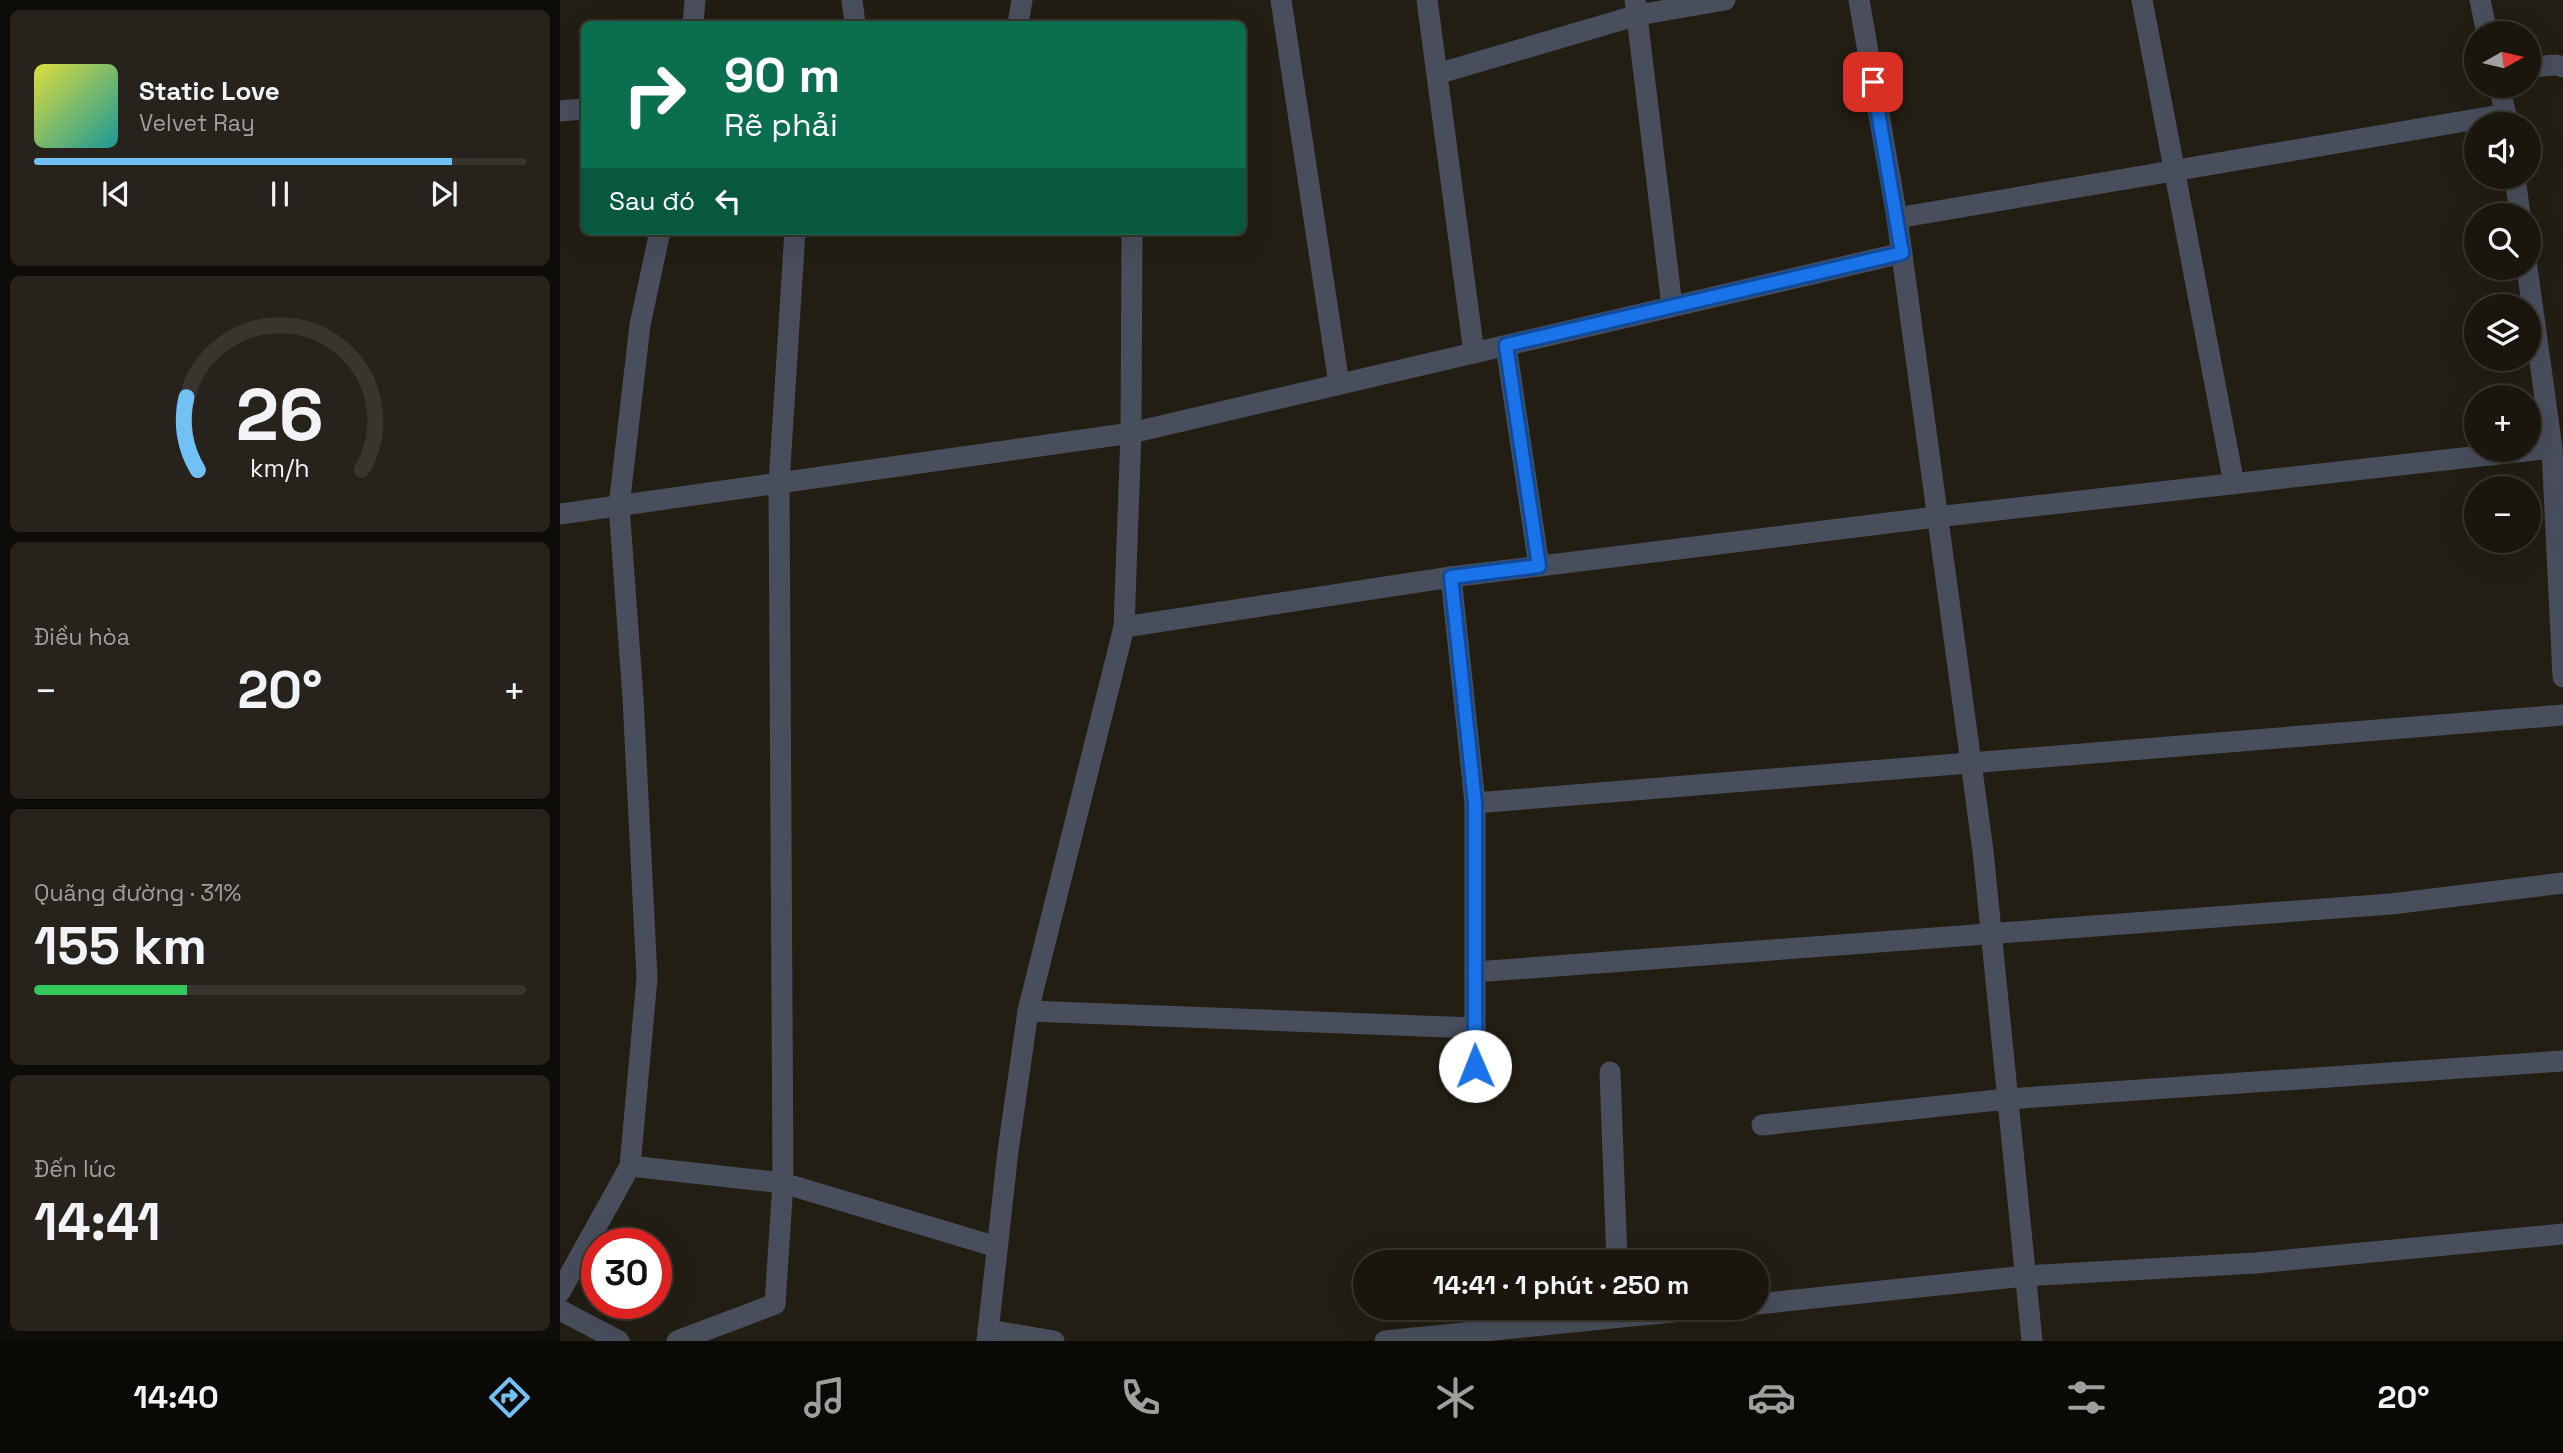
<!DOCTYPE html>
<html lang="vi">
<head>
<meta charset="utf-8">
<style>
  :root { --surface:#1a160e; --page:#27231c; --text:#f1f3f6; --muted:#9f9f9e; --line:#38352e; --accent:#71c1f5 }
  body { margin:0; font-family:"Space Grotesk",sans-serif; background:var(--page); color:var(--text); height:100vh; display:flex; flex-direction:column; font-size:26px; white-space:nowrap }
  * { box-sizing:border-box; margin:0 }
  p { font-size:23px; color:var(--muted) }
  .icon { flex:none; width:38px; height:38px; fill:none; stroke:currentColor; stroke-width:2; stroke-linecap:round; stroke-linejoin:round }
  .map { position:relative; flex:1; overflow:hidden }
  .details { display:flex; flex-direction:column; gap:10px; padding:10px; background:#0e0c08; width:560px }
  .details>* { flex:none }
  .banner { position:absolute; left:21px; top:21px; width:665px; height:214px; border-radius:10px; box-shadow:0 7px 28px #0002,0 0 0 2px var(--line); background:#0b6e4f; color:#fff; overflow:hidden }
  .needle { width:46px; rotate:82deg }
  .buttons { position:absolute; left:1904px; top:21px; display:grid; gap:14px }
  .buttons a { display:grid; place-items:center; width:77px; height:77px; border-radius:50%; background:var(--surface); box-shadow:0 7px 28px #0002,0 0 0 2px var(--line); font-size:35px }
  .speed { position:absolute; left:21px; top:1228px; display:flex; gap:14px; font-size:35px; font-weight:700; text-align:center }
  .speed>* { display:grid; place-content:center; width:91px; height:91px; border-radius:50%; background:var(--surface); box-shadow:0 7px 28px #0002,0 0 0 2px var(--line); line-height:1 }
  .speed .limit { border:10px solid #d22; background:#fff; color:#111 }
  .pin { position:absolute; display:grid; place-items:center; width:60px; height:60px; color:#fff; margin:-30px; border-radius:14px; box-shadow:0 4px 10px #0006 }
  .me { position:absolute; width:77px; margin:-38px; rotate:359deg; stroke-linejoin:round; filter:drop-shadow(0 0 5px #0008) }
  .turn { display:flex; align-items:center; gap:24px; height:147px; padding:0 28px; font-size:32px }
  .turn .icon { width:91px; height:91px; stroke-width:2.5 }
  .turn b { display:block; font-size:49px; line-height:60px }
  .then { display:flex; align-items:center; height:66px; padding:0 28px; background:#0003; gap:14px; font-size:26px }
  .big { font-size:52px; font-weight:800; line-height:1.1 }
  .details .tile { flex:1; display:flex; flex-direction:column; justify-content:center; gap:10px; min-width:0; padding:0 24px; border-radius:10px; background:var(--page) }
  .details .dial { align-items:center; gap:0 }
  .dial svg { height:182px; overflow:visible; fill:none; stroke:var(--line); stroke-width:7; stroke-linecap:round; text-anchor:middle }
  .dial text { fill:var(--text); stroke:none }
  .song { display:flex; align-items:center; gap:21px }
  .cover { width:84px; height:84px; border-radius:10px; background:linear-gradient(135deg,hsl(60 70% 55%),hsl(180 70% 35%)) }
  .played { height:7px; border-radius:4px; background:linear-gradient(90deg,var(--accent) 85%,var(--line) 85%) }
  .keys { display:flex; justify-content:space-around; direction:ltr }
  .heat { display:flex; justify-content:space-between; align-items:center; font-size:38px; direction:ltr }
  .charge { height:10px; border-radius:5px; background:linear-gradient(90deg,#34c759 31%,var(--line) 0) }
  .trip { position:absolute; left:793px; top:1250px; width:416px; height:70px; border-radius:35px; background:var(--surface); box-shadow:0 7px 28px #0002,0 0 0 2px var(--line); font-weight:800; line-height:70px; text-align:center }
  .tabs { display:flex; height:112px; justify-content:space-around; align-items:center; background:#0a0906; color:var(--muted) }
  .tabs .icon { width:49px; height:49px }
  .tabs .current { color:var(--accent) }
  .tabs b { font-size:32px; color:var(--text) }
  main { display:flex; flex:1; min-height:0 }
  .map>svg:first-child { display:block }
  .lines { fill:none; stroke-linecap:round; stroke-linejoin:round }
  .street { stroke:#484e5c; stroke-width:21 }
  .route-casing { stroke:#114b97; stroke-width:18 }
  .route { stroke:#1a73e8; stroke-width:12 }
</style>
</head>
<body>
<main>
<section class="details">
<div class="tile">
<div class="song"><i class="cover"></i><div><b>Static Love</b><p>Velvet Ray</p></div></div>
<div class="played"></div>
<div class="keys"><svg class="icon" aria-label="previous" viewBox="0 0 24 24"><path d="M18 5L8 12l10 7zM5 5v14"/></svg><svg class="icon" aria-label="pause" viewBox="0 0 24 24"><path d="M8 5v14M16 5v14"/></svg><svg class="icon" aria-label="next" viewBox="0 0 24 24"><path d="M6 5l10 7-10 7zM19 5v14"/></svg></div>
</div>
<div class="tile dial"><svg viewBox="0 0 100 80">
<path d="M14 69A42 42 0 1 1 86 69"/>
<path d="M14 69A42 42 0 0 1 9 37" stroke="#71c1f5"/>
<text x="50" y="56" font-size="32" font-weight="700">26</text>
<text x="50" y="72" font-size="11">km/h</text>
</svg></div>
<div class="tile"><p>Điều hòa</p>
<div class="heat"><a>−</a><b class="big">20°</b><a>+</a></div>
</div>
<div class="tile"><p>Quãng đường · 31%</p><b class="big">155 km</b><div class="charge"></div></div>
<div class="tile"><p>Đến lúc</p><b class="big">14:41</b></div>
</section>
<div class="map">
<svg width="2003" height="1341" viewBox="0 0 2003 1341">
  <rect width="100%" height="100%" fill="#231e13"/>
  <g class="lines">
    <!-- street -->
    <g class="street">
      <path d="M292,0L295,24"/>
      <path d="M721,0L779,384"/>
      <path d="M867,0L914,353"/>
      <path d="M1075,0L1112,306"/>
      <path d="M1299,0L1337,218L1423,851L1472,1341"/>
      <path d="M1582,0L1674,484"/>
      <path d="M1920,0L1927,33"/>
      <path d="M133,24L135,0"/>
      <path d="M458,24L462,0"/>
      <path d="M1969,67L1996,65L2003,67"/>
      <path d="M877,74L1078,15L1165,0"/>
      <path d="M1939,86L1948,124"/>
      <path d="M0,111L24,109"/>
      <path d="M1955,177L1960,215"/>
      <path d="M1337,218L1946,114"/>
      <path d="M1967,268L1992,448L2003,677"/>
      <path d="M946,346L979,566"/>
      <path d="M0,514L571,433L1342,253"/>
      <path d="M891,577L915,803V1085"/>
      <path d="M564,627L891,577L1376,517L1992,448"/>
      <path d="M915,803L2003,715"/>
      <path d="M915,972L1831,904L2003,883"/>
      <path d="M468,1011L915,1028"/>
      <path d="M1050,1072L1057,1262"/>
      <path d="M1202,1125L1447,1099L2003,1061"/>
      <path d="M70,1166L223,1183L437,1247"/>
      <path d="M0,1292L70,1166L87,978L73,698L59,506L80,325L100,231"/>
      <path d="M1197,1304L1465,1276L1696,1263L2003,1234"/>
      <path d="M0,1310L59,1341"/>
      <path d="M428,1330L494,1341"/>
      <path d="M117,1341L215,1304L223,1183L219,483L235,231"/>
      <path d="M427,1341L448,1151L468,1011L564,627L571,433L572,231"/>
      <path d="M825,1341L1161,1307"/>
    </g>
  </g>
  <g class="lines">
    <!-- route casing -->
    <g class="route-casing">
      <path id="route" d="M915,1066V803L891,577L979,566L946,345L1342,253L1313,82"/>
    </g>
    <!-- route -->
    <use href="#route" class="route"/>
  </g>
</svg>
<div class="buttons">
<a><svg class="needle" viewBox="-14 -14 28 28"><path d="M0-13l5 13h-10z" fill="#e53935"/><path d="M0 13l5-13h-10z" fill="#9f9f9e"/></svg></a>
<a><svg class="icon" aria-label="sound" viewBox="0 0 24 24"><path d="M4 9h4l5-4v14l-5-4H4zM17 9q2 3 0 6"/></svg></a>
<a><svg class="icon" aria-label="search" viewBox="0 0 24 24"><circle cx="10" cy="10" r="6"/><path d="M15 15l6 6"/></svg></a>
<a><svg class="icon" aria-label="layers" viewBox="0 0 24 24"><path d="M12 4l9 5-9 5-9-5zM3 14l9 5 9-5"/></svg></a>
<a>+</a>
<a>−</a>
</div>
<div class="speed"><div class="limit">30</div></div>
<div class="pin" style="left:1313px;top:82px;background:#d93025"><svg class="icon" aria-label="arrive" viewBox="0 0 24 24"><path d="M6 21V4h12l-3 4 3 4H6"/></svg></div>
<svg class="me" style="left:915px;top:1066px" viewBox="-20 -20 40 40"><circle r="19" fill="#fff"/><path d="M0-13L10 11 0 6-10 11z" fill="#1a73e8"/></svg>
<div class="trip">14:41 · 1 phút · 250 m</div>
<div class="banner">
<div class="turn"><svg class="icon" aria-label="right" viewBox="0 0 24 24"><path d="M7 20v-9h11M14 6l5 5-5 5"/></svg><div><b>90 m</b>Rẽ phải</div></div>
<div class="then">Sau đó<svg class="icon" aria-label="left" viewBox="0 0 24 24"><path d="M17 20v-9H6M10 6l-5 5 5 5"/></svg></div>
</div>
</div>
</main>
<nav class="tabs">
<b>14:40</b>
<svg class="icon current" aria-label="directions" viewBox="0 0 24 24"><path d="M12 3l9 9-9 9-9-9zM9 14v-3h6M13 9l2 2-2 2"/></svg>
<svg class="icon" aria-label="music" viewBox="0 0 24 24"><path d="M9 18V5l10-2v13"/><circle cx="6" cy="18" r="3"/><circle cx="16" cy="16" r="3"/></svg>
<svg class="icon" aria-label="phone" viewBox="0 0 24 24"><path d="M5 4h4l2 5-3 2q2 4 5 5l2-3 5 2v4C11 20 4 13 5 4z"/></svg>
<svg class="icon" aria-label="climate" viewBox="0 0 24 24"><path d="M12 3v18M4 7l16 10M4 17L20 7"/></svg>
<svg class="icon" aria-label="car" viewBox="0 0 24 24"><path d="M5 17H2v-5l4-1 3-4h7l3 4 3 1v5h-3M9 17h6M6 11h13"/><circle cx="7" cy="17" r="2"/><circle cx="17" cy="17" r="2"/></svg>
<svg class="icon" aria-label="filters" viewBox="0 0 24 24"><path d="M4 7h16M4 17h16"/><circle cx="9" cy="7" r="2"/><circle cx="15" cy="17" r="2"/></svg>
<b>20°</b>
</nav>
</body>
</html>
